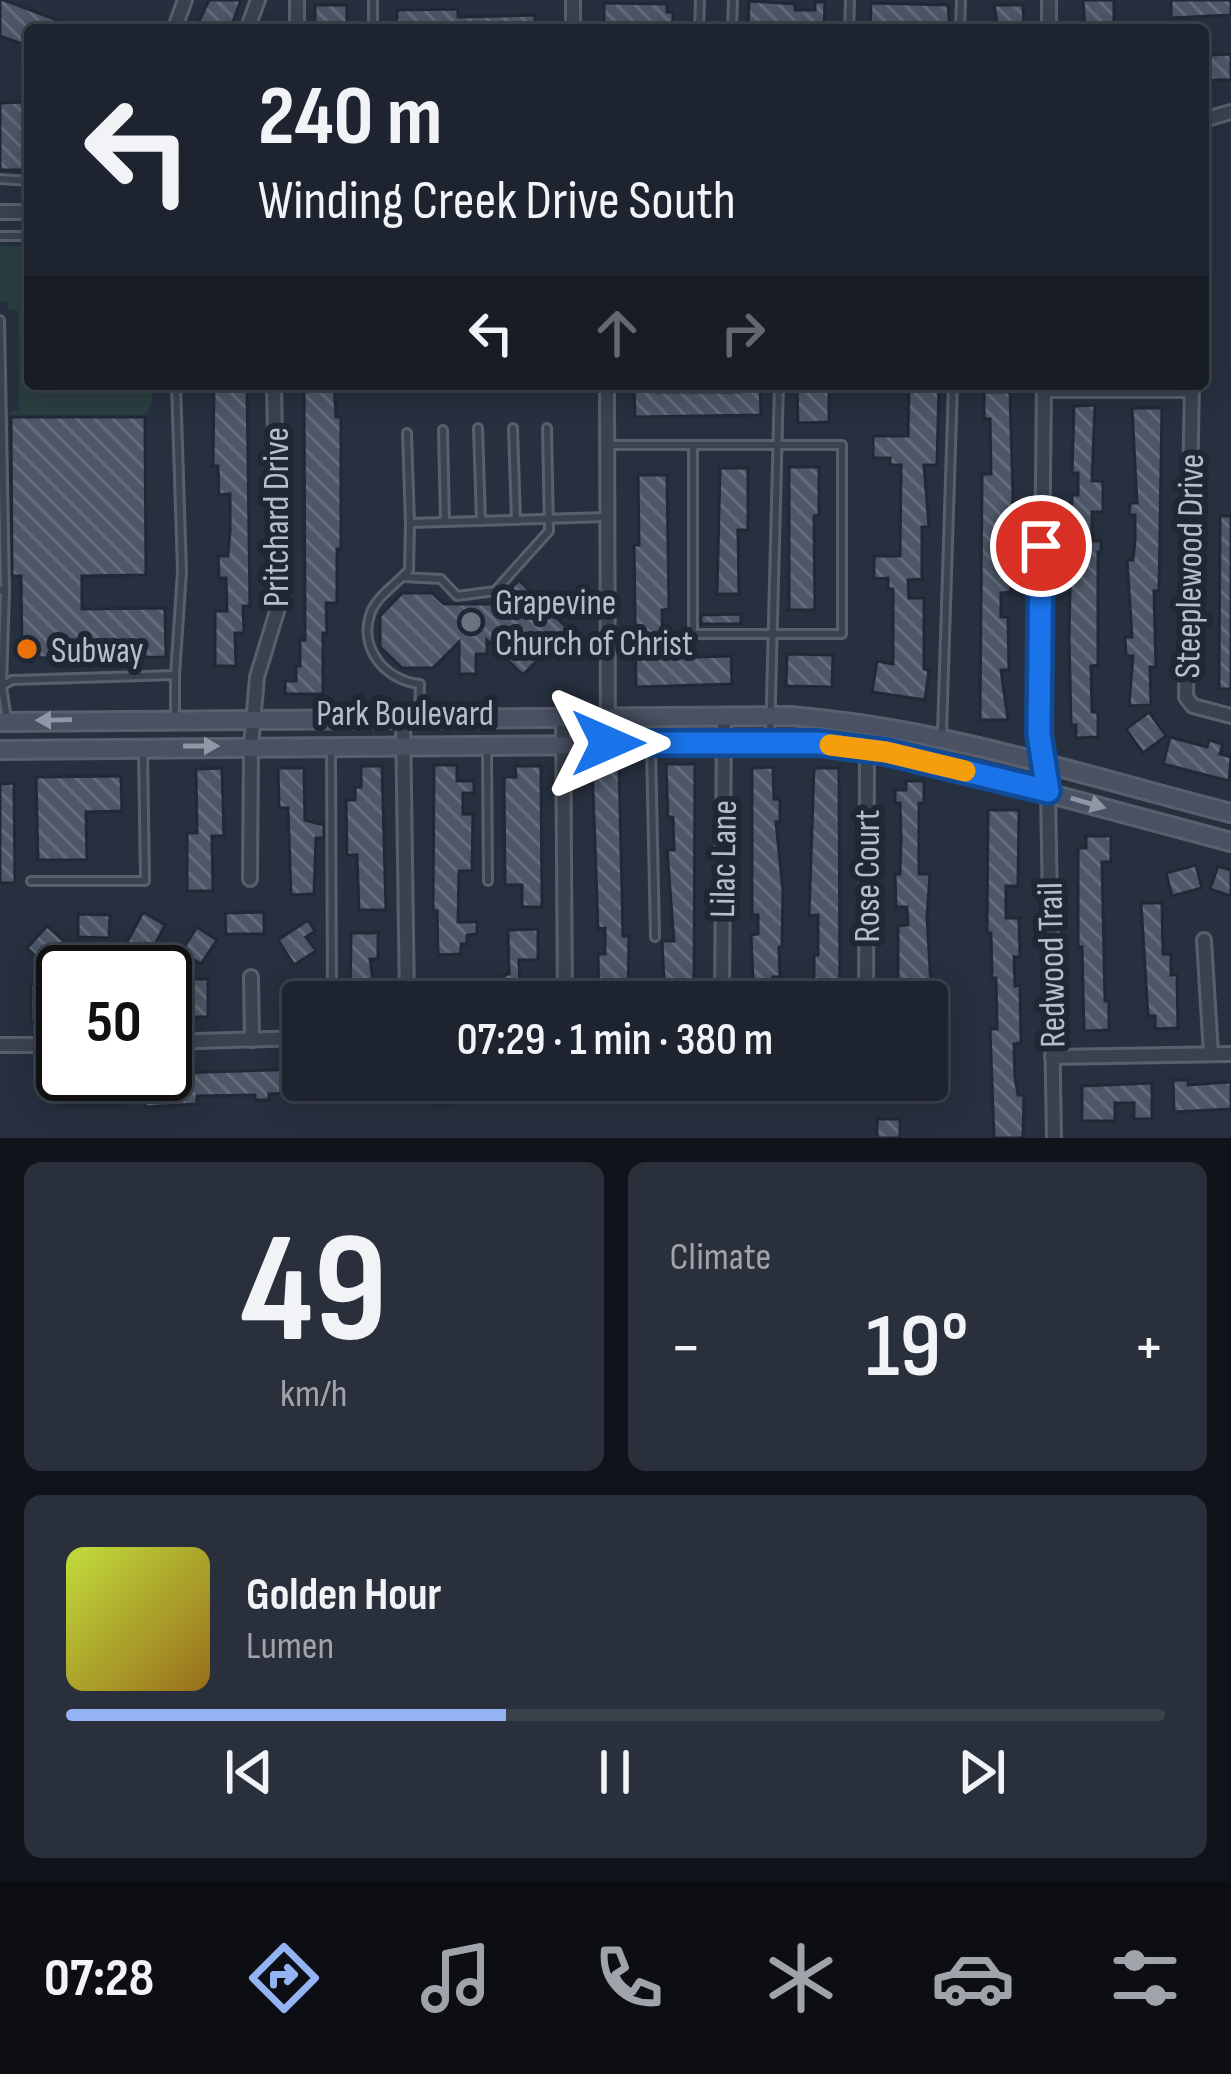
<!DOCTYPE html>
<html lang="en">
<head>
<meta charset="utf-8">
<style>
  :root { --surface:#1d242f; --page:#2a303b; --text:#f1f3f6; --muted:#a0a4aa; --line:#3b414b; --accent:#93b3f3 }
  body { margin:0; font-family:"Sofia Sans Condensed",sans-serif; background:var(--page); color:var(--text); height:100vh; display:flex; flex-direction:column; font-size:45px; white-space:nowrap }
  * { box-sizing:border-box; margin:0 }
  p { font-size:39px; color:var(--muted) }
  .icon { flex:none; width:66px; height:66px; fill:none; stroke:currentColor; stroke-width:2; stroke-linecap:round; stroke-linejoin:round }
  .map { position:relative; height:1138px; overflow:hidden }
  .drawer { display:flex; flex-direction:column; gap:24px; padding:24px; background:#10141a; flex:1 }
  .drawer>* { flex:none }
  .hud { position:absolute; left:24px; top:24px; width:1185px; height:366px; border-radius:12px; box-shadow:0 6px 30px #0003,0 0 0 3px var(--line); background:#1d242f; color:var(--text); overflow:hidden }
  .speed { position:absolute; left:36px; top:945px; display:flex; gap:24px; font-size:60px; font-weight:700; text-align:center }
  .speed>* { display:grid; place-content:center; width:156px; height:156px; border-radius:50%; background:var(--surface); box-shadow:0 6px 30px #0003,0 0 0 3px var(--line); line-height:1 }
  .speed .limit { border:6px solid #111; border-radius:18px; background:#fff; color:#111 }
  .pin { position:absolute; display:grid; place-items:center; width:102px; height:102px; color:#fff; margin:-51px; border:6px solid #fff; border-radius:50%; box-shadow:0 3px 12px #0007 }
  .me { position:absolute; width:132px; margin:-66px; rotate:90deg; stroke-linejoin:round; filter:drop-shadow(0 0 9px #0008) }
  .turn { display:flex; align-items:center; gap:42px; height:252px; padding:0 36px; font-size:54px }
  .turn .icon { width:156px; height:156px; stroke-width:2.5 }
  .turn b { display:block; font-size:84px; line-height:102px }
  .lanes { display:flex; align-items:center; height:114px; padding:0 36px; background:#0003; justify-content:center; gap:60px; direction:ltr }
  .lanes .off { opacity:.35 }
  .big { font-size:90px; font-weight:600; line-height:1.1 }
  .drawer .tile { flex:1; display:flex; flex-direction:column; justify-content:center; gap:18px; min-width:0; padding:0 42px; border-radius:18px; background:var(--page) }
  .drawer .dial { align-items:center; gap:0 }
  .dial b { font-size:156px; line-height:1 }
  .song { display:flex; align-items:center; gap:36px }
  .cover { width:144px; height:144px; border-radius:18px; background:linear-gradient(135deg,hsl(70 70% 55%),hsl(40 70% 35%)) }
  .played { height:12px; border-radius:6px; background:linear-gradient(90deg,var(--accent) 40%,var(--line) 40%) }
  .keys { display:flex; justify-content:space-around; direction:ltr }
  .heat { display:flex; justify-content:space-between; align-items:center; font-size:66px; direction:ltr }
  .drawer .tiles { flex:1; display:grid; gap:24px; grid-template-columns:1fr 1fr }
  .tile:last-child { grid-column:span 2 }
  .trip { position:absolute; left:282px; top:981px; width:666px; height:120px; border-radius:12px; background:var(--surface); box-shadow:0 6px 30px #0003,0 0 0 3px var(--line); font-weight:600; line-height:120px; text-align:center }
  .dock { display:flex; height:192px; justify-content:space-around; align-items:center; background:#0c0e13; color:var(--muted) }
  .dock .icon { width:84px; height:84px }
  .dock .current { color:var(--accent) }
  .dock b { font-size:54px; color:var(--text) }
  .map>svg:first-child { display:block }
  .green { fill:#2a3e41 }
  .building { fill:url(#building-back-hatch); stroke:#222936; stroke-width:3 }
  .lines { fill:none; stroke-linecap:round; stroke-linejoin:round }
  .service-casing { stroke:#59606d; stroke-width:12 }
  .minor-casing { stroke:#59606d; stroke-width:18 }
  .secondary-casing { stroke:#59606d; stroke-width:22 }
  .service { stroke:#3b424f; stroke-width:6 }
  .minor { stroke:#3b424f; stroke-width:12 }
  .secondary { stroke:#495162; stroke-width:16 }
  .oneway { fill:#9098a6 }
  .route-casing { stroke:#114b97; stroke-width:30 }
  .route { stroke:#1a73e8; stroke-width:21 }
  .slow { stroke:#f59e0b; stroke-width:21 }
  .worship-dot { fill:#6b7280; stroke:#202734; stroke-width:4.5 }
  .food-dot { fill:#e8710a; stroke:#202734; stroke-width:4.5 }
  .labels { text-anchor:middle; stroke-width:12; stroke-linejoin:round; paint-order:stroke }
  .street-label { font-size:36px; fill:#b7beca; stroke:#202734 }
  .poi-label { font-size:36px; fill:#b7beca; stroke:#202734; text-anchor:start }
</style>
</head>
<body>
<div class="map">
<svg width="1231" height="1138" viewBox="0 0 1231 1138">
  <defs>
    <pattern id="building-back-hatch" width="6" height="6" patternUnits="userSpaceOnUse" patternTransform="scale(3)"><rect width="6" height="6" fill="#4d5768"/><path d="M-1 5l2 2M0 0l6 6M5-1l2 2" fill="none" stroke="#646d7c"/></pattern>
  </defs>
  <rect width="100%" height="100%" fill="#27303f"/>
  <!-- green -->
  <path class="green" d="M0,246L30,247V384H152V401L145,417H9L10,412L19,410L18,312L8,309L7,302H0Z"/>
  <!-- building -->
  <g class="building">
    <path d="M0,0H4L84,30H30V47L0,36Z"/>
    <path d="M209,0H241L230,30H195Z"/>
    <path d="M1083,0H1114V30H1085Z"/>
    <path d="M1171,0H1231V15L1171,18Z"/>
    <path d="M749,1L795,4V10H815V2H825L824,30H748Z"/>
    <path d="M604,3L667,4V12H673V30H604Z"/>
    <path d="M871,3L948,5L950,30H870Z"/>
    <rect x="315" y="5" width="32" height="25"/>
    <path d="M994,5H1023L1024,30H998Z"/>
    <path d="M458,9V17L535,15V30H397V10Z"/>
    <path d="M1231,54V80H1210V55Z"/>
    <path d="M23,102L24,170H0V103Z"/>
    <path d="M214,384H247L250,606H243L244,633H235L236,666H215V611H227L226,578H219L218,556H228L230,530V494L219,495L218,466H213Z"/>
    <path d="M304,384H334L336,417H341V549H337V603H326L327,633H323V694H285V681H296V666H300V640H305Z"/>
    <path d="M634,384H656V392H739V384H760L761,415L635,417Z"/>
    <path d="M797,384H829V422L798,423Z"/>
    <path d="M909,384H939L937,465H924L929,527H922V579L908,580L909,598H924V669L929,670L925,700L872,692L877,661L893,664V589H888V578L874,579V556H900L901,465H890V458H873V436H908Z"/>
    <path d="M984,392H1010L1013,497L1011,519H1006L1011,592L1001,593V617H1008L1009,670H1001L1008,720H980L982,474H991L990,419H984Z"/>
    <path d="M1095,405L1092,481H1103V512H1092V541H1101V552H1098V665L1091,666L1092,712H1098V737L1076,738V725H1071L1069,635L1072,495H1078V473H1072L1074,406Z"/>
    <path d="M1132,408H1162L1159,591H1154L1156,667H1150L1151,705L1129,706L1133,656H1126L1125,637H1132L1127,560H1133L1135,541V515H1129L1130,503H1137Z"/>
    <path d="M11,417H145L146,575L82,576V609L165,608L166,657L22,658L21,576H12Z"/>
    <path d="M789,467H819V515L814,516L815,610H789Z"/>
    <path d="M720,468H748V530H738L739,594H717Z"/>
    <path d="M638,475H667L669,609L662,610L663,658L731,656L732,684L636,687L634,545H639Z"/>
    <path d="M1220,516H1231V689H1219Z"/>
    <path d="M519,580L568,629L561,635L574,648L564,658L551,646L523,675L487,640V654H476V674H459V642L433,668H402L380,647V616L402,593H432L444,604H496Z"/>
    <path d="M741,614V624H701V615Z"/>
    <path d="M787,654L833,655L832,687L786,686Z"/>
    <path d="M1149,712L1166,736L1143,753L1126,729Z"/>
    <path d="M1170,737L1207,747L1209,740L1223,744L1220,754L1231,757L1229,781L1163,764Z"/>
    <path d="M619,762L623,936H629L628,1002H599L598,954H605V928L598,929L592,763Z"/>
    <path d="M666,764H695L694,1002H665L662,941H674L667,850H674L673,817H668Z"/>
    <path d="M434,765H457V781H474V793H463V814H473L472,871H459L458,922H477V934L467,935V944H461V954L438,955L437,911H433Z"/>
    <path d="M361,766H382L386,910H359L357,855H347L346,800H355V787H361Z"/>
    <path d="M515,766H541L542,907H522V885H505L504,777H516Z"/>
    <path d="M773,767L774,799H780V822H776L783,892L782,947H779L780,977H773L774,1002H754L751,935L758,934V915H752V768Z"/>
    <path d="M222,768L224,836H212L213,891H187V833H197L196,769Z"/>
    <path d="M278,768H304L305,820L324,825V838H316L314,894L291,895L288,808H279Z"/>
    <path d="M814,768H839L840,1002H809L808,985H814V955H818V915L809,916Z"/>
    <path d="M121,776L122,811L86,812L87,860H38L36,777Z"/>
    <path d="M906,781H924V803H919V874H930L927,918L932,1002H898V926L908,925L907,907H896L895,874H900L901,837L900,803H895V790H906Z"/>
    <path d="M14,783L15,883H0V784Z"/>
    <path d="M988,810H1019L1018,886H1006V918H1019L1020,957H1014L1015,986L1020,985L1021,1043L1014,1044L1015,1077L1018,1095H1024L1023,1138H994L990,1029H997L996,978H992L991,933H987Z"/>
    <path d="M1086,836H1111V862H1102L1105,1001H1109V1030L1084,1031L1082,947H1078V848H1086Z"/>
    <path d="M1196,865L1202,888L1172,896L1166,873Z"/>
    <path d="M1218,866L1231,870V896L1210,889Z"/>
    <path d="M1141,903H1162L1163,954H1171V975H1177L1178,1028L1155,1029V1016H1148Z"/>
    <path d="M143,912L165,925L149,956L126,944Z"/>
    <path d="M264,912V934H226L225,913Z"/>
    <path d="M78,914L110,915L109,938L78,937Z"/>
    <path d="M308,920L315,931L306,937L316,951L294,965L278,940Z"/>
    <path d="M47,926L65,942L44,964L27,948Z"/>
    <path d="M197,927L217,940L201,964L181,952Z"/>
    <path d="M538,929V960H519L520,984H539L540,1002H504V975L509,974L508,930Z"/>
    <path d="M351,933H378V959H370L376,1002H350Z"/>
    <path d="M185,979H208V1017H186Z"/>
    <path d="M53,984V1006H62V1020L31,1021V985Z"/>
    <path d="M458,984V1002H439V985Z"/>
    <path d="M315,985V1002H303V1014H287L292,986Z"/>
    <path d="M927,1041H944L948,1096L915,1097L914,1084H926L927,1080Z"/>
    <path d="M303,1069V1080H451V1103L436,1104V1096L394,1099V1093L376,1094V1090L269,1094V1100H255V1095L197,1096V1104L145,1107L144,1074Z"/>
    <path d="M122,1074L123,1105H59L58,1075Z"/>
    <path d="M473,1080H590L591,1099L569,1100V1093L561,1090L499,1091V1096L473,1097Z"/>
    <path d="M731,1080H783L784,1094L731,1093Z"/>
    <path d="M1173,1080H1188V1085L1231,1082V1109L1174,1112Z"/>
    <path d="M1152,1083V1119H1134V1103H1115V1121H1082V1086Z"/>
    <rect x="877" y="1119" width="23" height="19"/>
  </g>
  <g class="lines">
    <!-- service casing -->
    <g class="service-casing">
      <g id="service">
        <path d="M373,0V30"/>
        <path d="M699,30L700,0"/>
        <path d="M732,30L733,0"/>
        <path d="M849,30L850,0"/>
        <path d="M960,30L961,0"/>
        <path d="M0,179L30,181"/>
        <path d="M0,236H30"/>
        <path d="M0,320L5,590"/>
        <path d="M478,428L481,521"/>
        <path d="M513,428L516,520"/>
        <path d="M443,430L445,522"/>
        <path d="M407,433L410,523"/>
        <path d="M607,445H842V634H693V445"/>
        <path d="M404,577L441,579L457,596L495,591L549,531L547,428"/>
        <path d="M0,590H5L2,687L7,719"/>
        <path d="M175,675L182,571L176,384"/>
        <path d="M0,687L12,680L175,675V716"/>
        <path d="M419,714L420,684C386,681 359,649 370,615C375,597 397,584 409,570L410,523L607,517"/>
        <path d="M942,733L953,384"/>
        <path d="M770,740L779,384"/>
        <path d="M651,747L655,937"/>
        <path d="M331,748L332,1002"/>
        <path d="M487,748L488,881"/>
        <path d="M31,881H145L143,750"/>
      </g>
    </g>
    <!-- minor casing -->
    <g class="minor-casing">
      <g id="minor">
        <path d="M297,0V30"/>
        <path d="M174,30L185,0"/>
        <path d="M247,30L258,0"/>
        <path d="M573,30V0"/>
        <path d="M1049,30V0"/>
        <path d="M1203,120L1231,112"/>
        <path d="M0,212H30"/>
        <path d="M607,384L608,743"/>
        <path d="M1192,384L1186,697L1193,706L1231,716"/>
        <path d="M1043,390H1192"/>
        <path d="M563,716L565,1002"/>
        <path d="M403,718L407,1002"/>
        <path d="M1040,760L1044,384"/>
        <path d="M1048,791L1054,1138"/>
        <path d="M250,879L251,746L257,677L278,608L274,384"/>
        <path d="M1204,940L1211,1054"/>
        <path d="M251,977L252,1040"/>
        <path d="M722,1002L724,715"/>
        <path d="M866,1002L867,750"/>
        <path d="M165,1042L303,1038"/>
        <path d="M0,1045H63"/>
        <path d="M1052,1057L1231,1054"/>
        <path d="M873,1080L877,1086"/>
      </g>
    </g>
    <!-- secondary casing -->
    <g class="secondary-casing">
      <g id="secondary">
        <path d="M0,722L790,716C946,729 1081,775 1231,813"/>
        <path d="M0,750L818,743L920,759L1231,842"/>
      </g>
    </g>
    <!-- service -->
    <use href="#service" class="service"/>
    <!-- minor -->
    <use href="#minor" class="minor"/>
    <!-- secondary -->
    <use href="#secondary" class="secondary"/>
  </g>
  <!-- one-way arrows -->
  <defs><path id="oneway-solid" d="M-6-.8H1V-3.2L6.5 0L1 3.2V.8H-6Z" transform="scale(3)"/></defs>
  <g class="oneway">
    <use href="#oneway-solid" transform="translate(54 720) rotate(179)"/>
    <use href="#oneway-solid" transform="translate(201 746)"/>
    <use href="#oneway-solid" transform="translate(1088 803) rotate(16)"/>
  </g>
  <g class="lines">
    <!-- route casing -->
    <g class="route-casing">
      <path id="route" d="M608,743H818L886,752L1048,791L1039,734L1041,546"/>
    </g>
    <!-- route -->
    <use href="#route" class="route"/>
    <!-- slow -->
    <path class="slow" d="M830,745L886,752L965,771"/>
  </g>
  <!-- markers -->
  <circle class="worship-dot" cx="471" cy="622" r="12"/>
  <circle class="food-dot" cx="27" cy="649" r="12"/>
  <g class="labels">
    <!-- street labels -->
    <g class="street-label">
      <text transform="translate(275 517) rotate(-90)" y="13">Pritchard Drive</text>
      <text transform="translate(1188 566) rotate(-89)" y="13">Steeplewood Drive</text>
      <text x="405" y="725">Park Boulevard</text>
      <text transform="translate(722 859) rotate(-89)" y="13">Lilac Lane</text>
      <text transform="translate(866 876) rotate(-90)" y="13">Rose Court</text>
      <text transform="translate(1050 965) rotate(-91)" y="13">Redwood Trail</text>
    </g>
    <!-- poi labels -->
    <g class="poi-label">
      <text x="495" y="614">Grapevine<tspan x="495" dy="41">Church of Christ</tspan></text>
      <text x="51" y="662">Subway</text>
    </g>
  </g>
</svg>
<div class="speed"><div class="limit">50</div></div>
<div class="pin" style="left:1041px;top:546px;background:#d93025"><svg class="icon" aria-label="arrive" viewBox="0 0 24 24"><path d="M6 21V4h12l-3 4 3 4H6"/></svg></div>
<svg class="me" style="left:608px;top:743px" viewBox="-20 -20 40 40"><path d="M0-17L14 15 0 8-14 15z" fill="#1a73e8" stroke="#fff" stroke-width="4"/></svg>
<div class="trip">07:29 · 1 min · 380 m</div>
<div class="hud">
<div class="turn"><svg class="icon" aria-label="left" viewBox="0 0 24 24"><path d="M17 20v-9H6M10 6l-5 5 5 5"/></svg><div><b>240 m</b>Winding Creek Drive South</div></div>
<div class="lanes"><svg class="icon" aria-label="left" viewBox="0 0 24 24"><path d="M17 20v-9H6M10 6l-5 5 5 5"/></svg><svg class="icon off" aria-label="ahead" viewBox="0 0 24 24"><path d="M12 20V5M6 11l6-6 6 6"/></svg><svg class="icon off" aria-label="right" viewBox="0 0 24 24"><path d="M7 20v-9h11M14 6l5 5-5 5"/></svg></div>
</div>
</div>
<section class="drawer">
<div class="tiles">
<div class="tile dial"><b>49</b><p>km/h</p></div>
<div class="tile"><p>Climate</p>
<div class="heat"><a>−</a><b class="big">19°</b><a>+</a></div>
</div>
<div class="tile">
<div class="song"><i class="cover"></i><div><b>Golden Hour</b><p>Lumen</p></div></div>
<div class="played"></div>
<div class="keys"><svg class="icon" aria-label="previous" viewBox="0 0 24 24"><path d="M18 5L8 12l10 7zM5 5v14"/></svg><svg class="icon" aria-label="pause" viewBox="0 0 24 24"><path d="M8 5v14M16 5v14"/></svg><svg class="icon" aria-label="next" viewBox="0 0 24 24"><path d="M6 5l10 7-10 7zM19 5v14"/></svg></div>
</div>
</div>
</section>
<nav class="dock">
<b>07:28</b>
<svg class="icon current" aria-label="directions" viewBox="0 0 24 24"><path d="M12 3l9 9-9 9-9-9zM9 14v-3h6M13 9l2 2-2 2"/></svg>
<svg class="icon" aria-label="music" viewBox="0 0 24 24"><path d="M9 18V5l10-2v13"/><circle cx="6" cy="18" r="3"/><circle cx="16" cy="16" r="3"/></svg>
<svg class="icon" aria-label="phone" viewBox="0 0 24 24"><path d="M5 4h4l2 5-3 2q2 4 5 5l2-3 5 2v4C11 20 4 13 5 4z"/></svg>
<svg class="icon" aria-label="climate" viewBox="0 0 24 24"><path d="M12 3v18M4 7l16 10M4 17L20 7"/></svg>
<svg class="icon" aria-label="car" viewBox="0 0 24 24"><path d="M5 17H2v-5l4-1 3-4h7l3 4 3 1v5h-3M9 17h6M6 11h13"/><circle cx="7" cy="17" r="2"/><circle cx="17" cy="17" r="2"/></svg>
<svg class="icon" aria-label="filters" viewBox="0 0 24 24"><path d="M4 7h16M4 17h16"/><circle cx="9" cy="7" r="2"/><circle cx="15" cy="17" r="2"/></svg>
</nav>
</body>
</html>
